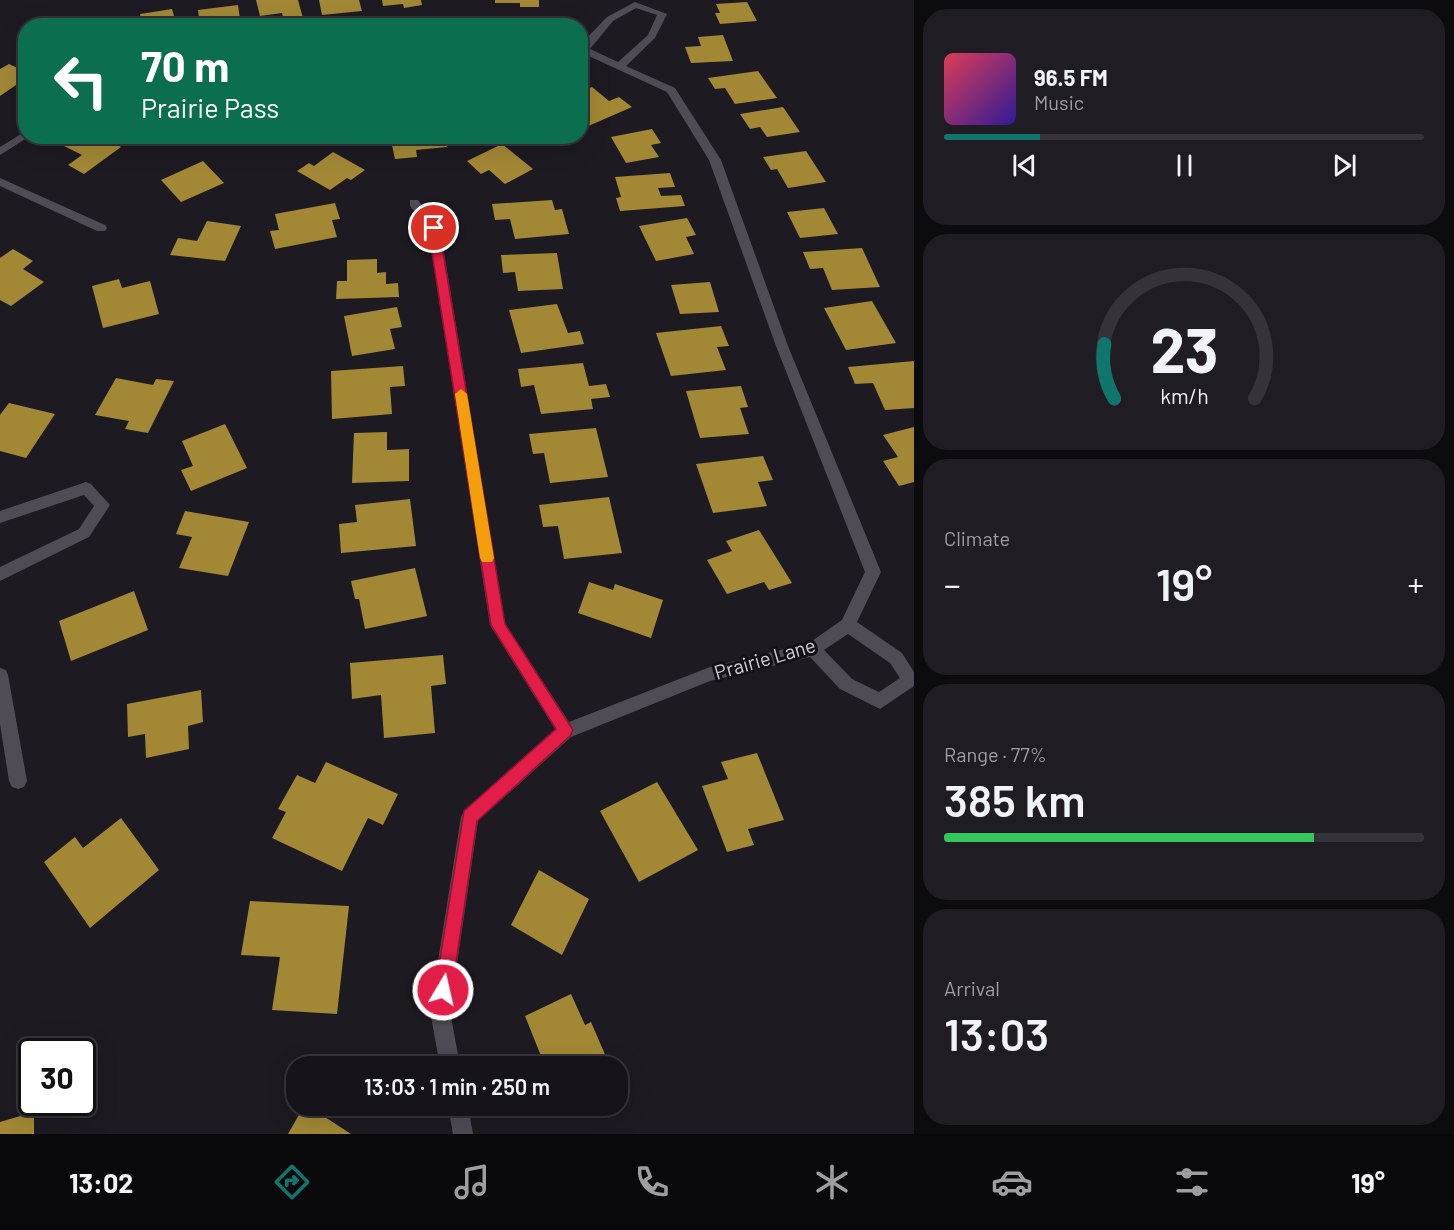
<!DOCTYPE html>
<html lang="en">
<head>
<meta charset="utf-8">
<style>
  :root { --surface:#16141a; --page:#1f1d23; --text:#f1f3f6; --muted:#9e9ea2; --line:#353339; --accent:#0f766e }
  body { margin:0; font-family:Barlow,sans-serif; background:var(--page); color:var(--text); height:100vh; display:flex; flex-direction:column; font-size:22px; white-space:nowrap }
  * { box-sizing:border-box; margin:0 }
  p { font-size:20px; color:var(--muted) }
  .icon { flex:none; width:33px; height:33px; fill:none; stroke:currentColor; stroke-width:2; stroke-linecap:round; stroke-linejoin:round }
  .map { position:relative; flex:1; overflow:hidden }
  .side { display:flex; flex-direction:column; gap:9px; padding:9px; background:#0c0b0e; width:540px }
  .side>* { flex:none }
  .top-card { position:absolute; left:18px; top:18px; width:570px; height:126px; border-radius:24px; box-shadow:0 6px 24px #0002,0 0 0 2px var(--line); background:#0b6e4f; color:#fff; overflow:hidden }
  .speed { position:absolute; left:18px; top:1038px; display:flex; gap:12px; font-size:30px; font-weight:700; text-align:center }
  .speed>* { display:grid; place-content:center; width:78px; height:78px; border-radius:50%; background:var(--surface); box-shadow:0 6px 24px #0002,0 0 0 2px var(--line); line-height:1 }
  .speed .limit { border:3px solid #111; border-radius:9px; background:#fff; color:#111 }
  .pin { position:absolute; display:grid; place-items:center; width:51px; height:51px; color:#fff; margin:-26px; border:3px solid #fff; border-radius:50%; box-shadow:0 2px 6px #0007 }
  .me { position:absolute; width:66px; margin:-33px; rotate:9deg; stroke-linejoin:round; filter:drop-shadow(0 0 4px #0008) }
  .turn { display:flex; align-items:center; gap:21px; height:126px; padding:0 24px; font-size:27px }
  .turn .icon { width:78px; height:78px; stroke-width:2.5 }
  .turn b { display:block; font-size:42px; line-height:51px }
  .big { font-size:45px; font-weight:600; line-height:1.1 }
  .side .tile { flex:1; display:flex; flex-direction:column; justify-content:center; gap:9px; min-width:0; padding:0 21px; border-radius:24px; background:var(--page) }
  .side .dial { align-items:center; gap:0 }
  .dial svg { height:156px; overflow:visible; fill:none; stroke:var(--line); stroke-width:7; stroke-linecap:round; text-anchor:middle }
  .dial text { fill:var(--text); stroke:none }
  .song { display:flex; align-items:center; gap:18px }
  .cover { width:72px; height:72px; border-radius:9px; background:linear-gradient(135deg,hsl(350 70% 55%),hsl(250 70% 35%)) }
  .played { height:6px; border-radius:3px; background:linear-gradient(90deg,var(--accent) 20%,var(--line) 20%) }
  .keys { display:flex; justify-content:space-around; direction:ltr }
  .heat { display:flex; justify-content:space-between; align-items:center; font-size:33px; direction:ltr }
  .charge { height:9px; border-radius:4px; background:linear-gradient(90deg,#34c759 77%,var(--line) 0) }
  .trip { position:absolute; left:286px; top:1056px; width:342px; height:60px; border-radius:24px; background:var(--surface); box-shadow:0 6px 24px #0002,0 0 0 2px var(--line); font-weight:600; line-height:60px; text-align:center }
  .menu { display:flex; height:96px; justify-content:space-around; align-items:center; background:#09080a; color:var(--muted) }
  .menu .icon { width:42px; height:42px }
  .menu .active { color:var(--accent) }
  .menu b { font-size:27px; color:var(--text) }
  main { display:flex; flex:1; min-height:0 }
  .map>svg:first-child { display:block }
  .building { fill:#a28835 }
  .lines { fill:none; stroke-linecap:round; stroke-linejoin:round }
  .minor { fill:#4f4c55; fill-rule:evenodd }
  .route { fill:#e11d48; stroke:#92132f; stroke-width:1.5 }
  .slow { fill:#f59e0b }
  .labels { text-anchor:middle; stroke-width:6; stroke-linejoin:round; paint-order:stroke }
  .street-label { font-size:20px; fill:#d2d0d6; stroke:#141118 }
</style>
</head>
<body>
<main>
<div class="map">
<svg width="914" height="1134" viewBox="0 0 914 1134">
  <rect width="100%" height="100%" fill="#1d1a22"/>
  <!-- building -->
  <g class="building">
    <path d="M256,0H298L303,18L284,21L282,13L260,16Z"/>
    <path d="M319,0H359L362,11L322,15Z"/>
    <path d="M382,0H421L422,5L404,8L403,4L383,6Z"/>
    <path d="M495,0H539V7H520V3H495Z"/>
    <path d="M747,2L757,21L720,24L715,13H720L716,4Z"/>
    <path d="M238,5L241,26H200L198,10Z"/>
    <path d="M172,9L177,26H130L129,20L141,19L140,14Z"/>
    <path d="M723,35L733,61L691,63L685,47L701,46L698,37Z"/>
    <path d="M9,64L26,72V90L16,85L0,96V69Z"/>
    <path d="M758,71L777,98L735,104L725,88L715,89L708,78Z"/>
    <path d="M592,87L609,101L619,97L632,107L586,127L580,123L582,116L580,92Z"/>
    <path d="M783,107L800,132L767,137L760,127L750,129L740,114Z"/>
    <path d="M652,129L661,143L651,145L659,157L626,163L611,137Z"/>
    <path d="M78,136H100L121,147L84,174L68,165L82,155L64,146Z"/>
    <path d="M390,136H444L447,147L416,150L417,157L395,159Z"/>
    <path d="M502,144L533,169L505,184L489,170L481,174L467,161Z"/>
    <path d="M806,151L826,182L788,188L777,169L771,170L763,157Z"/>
    <path d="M333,152L365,170L351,180L347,178L330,190L297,171L309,163L314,166Z"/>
    <path d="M203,161L224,183L181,202L161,180Z"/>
    <path d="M670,173L675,187L658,188L661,196L681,195L685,206L620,211L616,198L621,197L615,177Z"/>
    <path d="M552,200L555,210L562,209L569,234L515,239L510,219L495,220L492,204Z"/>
    <path d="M335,203L340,219L332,220L337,237L275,249L270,231L279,230L275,214Z"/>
    <path d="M824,208L838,234L800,238L787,212Z"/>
    <path d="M687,218L696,235L686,237L694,254L656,261L639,226Z"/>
    <path d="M207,221L241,226L225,261L170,255L178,238L197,241Z"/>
    <path d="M862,248L880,287L832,290L823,268L810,269L803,252Z"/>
    <path d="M13,249L33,261L23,269L44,282L11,306L0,300V258Z"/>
    <path d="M557,253L563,289L518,291L515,272L503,273L501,255Z"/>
    <path d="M377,259V273L386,272V284L398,283L399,297L336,299L337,281H347V260Z"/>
    <path d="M119,279L122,288L150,281L159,314L103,328L92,286Z"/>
    <path d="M710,282L719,312L680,314L671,285Z"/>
    <path d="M872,301L896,343L846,350L824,308Z"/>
    <path d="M557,304L568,333L580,331L584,344L521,353L509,310Z"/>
    <path d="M397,307L402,327L390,329L395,349L352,356L344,316Z"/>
    <path d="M721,326L729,346L717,347L726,370L671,376L656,333Z"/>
    <path d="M914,361V408L885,410L873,383L855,384L848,367Z"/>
    <path d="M583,363L589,386L606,384L610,397L591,399L593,409L541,414L534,385L521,387L518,369Z"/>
    <path d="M403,366L405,386L390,387L392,414L332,419L331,371Z"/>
    <path d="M116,378L153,385L156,379L174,381L148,433L125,429L129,421L95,415Z"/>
    <path d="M741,386L748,407L740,408L749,434L700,438L686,391Z"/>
    <path d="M9,403L55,414L26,458L0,451V415Z"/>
    <path d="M225,424L247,468L191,491L181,470L193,466L182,441Z"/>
    <path d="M914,427V482L899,486L883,461L898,457L883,435Z"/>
    <path d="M596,428L608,477L550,483L544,453L533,454L529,434Z"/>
    <path d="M387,432V450L409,449V481L352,483L354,433Z"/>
    <path d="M763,456L773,480L758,482L767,506L713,513L696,464Z"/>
    <path d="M609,497L622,553L564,559L558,526L543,527L539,505Z"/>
    <path d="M410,499L416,546L341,553L339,524L357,522L355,505Z"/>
    <path d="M185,511L249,522L228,576L179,568L192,537L176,534Z"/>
    <path d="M759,530L792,583L769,590L764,582L727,594L707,560L732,551L726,541Z"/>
    <path d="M415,568L427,616L365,629L359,599H355L351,581Z"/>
    <path d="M589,582L613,590L615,584L663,600L651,638L578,613Z"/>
    <path d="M134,591L148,630L71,661L59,621Z"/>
    <path d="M443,655L446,684L431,686L435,733L384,738L381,695L352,699L350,663Z"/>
    <path d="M201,690L203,722L188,726L189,749L146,758L145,734L128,737L127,704Z"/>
    <path d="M757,753L784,820L748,829L754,845L727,852L702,786L728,779L721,762Z"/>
    <path d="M326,762L398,794L383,825L368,818L342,871L272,838L286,812L278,809L297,775L315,783Z"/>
    <path d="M657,782L698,850L639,882L600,811Z"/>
    <path d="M121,818L159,870L90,928L44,862L75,837L83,848Z"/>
    <path d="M539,870L589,899L562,955L511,925Z"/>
    <path d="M250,901L349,906L337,1014L272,1010L280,957L241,955Z"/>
    <path d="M571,994L585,1025L591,1022L610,1066H545L525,1016Z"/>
    <path d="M304,1106H308L351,1134H288Z"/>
    <path d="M34,1112V1134H0V1122Z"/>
  </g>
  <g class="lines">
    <!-- minor -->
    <g class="minor">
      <path d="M635,2L667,14L655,38L626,66L675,88L721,160L788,346L881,572L857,622L902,653L914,672V686L880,709L840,689L810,657L710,681L571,737L478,821L450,1011L460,1066H440L430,1011L461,817L464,811L555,729L490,625L428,229L410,206V200H418L440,228L505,623L569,722L710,667L809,643L842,620L865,572L776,346L709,160L667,92L580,52V45L607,17ZM636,8L657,15L648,35L618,62L590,49L613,21ZM848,634L890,663L900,678L879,692L852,679L824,650Z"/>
      <path d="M491,23H516L521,26H486Z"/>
      <path d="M26,131V136H30L0,155V147Z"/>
      <path d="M0,178L105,225L107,228L105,231H97L0,186Z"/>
      <path d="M86,482L91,484L110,505L89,537L0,581V567L79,529L94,506L84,495L0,523V511Z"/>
      <path d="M0,668L6,670L8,675L27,781L24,787L18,789L12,787L9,781L0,724Z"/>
      <path d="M448,1106H468L473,1134H453Z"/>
    </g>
  </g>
  <!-- route -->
  <path class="route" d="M434,224L439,228L505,624L573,730L570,736L477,821L452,990L449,996L443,998L437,996L435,990L464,811L556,729L491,625L428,228Z"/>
  <!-- slow -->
  <path class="slow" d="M461,389L467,394L494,558L492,562H482L480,558L455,394Z"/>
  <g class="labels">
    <!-- street labels -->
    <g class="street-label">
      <text transform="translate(765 659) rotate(-16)" y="7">Prairie Lane</text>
    </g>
  </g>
</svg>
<div class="speed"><div class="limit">30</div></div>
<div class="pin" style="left:434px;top:228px;background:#d93025"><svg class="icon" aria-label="arrive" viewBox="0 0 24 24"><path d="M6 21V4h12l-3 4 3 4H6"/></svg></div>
<svg class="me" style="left:443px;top:990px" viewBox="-20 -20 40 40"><circle r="17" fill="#e11d48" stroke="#fff" stroke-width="3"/><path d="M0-11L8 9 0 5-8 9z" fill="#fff"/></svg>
<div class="trip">13:03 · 1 min · 250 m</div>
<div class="top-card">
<div class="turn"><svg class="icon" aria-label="left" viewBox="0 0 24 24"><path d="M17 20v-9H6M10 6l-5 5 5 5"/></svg><div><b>70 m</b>Prairie Pass</div></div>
</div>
</div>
<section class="side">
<div class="tile">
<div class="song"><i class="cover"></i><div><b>96.5 FM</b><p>Music</p></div></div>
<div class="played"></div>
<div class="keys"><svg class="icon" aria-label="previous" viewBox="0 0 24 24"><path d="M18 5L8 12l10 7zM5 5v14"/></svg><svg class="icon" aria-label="pause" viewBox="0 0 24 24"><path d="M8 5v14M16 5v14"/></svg><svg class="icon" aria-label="next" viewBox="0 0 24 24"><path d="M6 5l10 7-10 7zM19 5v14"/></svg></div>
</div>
<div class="tile dial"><svg viewBox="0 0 100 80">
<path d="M14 69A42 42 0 1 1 86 69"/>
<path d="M14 69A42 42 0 0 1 9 41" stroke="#0f766e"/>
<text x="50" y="56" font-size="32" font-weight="700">23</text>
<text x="50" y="72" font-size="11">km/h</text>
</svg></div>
<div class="tile"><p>Climate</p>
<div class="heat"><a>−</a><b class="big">19°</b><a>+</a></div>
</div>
<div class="tile"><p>Range · 77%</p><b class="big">385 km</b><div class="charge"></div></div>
<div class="tile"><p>Arrival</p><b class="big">13:03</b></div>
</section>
</main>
<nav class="menu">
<b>13:02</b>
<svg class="icon active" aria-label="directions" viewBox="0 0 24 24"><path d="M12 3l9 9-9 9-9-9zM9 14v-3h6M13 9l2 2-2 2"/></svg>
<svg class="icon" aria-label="music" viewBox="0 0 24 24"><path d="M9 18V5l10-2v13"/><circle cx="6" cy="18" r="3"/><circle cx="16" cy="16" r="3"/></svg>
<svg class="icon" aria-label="phone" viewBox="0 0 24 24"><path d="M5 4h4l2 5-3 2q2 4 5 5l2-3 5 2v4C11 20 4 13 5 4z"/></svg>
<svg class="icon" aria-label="climate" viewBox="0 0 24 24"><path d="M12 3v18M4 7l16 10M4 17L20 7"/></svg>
<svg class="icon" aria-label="car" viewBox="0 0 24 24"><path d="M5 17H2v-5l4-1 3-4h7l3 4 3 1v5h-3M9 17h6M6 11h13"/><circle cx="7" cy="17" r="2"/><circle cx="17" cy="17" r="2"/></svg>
<svg class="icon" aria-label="filters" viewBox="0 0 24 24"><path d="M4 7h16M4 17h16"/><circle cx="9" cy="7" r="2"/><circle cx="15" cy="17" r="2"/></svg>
<b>19°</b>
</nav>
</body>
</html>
